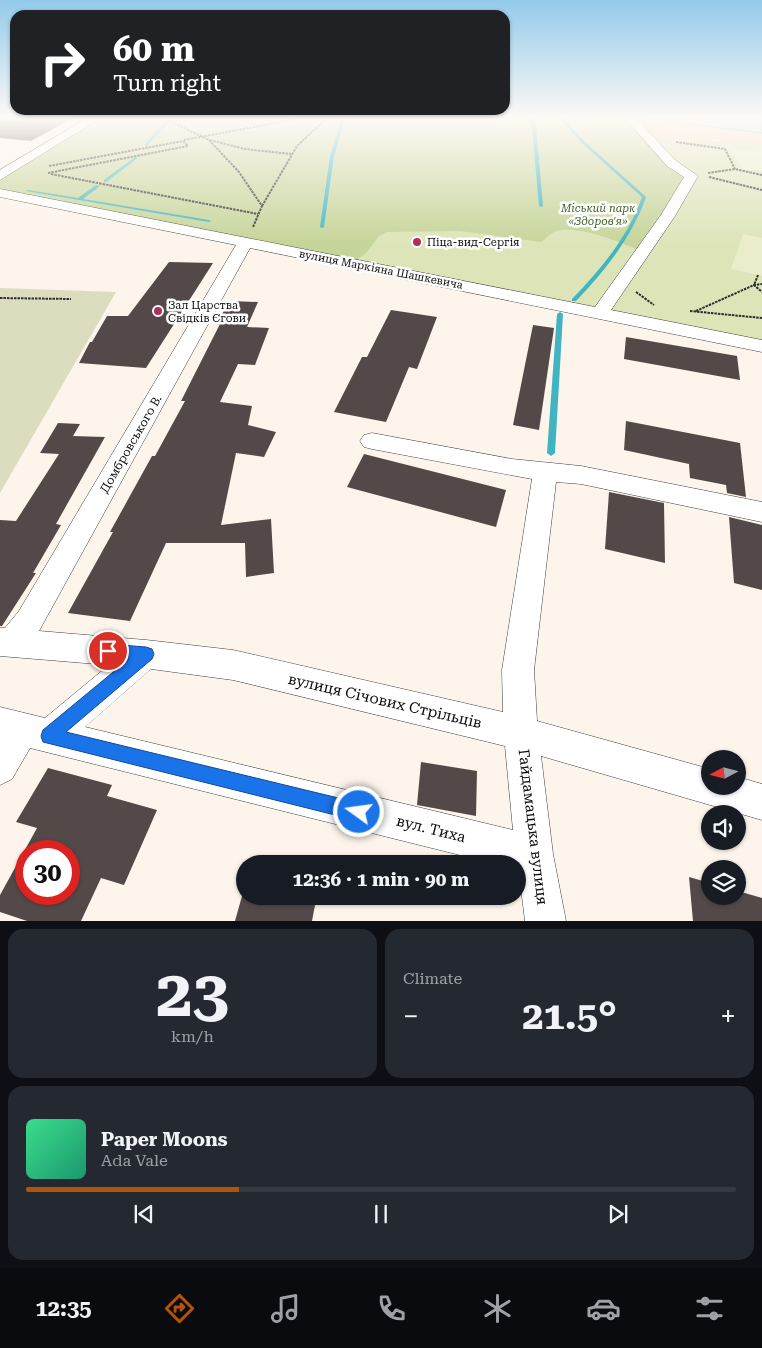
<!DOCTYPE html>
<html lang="en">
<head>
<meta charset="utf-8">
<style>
  :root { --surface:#171b24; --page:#242831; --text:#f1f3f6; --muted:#9ea1a6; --line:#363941; --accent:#b45309 }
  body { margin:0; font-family:"Roboto Serif",serif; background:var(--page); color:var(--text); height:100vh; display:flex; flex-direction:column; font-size:19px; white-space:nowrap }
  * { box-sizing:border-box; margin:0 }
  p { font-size:16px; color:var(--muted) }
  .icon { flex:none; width:28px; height:28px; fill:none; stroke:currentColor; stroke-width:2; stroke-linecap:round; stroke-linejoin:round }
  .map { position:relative; height:921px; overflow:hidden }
  .details { display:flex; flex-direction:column; gap:8px; padding:8px; background:#0d0f14; flex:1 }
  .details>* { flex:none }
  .banner { position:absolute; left:10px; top:10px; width:500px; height:105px; border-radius:15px; box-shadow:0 1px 4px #0004; background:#202124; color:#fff; overflow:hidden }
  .needle { width:32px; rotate:263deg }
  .tools { position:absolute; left:701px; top:750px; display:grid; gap:10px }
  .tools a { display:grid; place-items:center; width:45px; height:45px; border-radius:50%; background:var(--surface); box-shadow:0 1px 4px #0004; font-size:25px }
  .speed { position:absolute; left:15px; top:840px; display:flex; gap:10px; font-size:25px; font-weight:700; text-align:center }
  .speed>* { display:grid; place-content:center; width:65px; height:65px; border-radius:50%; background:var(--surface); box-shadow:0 1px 4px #0004; line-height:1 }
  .speed .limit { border:8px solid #d22; background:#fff; color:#111 }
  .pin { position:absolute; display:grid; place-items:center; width:42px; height:42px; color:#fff; margin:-21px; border:2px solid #fff; border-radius:50%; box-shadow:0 1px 5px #0007 }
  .me { position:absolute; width:55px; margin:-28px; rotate:284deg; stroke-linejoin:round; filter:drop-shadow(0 0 4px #0008) }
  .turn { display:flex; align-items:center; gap:18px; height:105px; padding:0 20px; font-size:22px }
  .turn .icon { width:65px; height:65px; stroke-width:2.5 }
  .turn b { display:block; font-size:35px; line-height:42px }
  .big { font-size:38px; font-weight:700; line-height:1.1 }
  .details .card { flex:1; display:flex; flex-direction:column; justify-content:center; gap:8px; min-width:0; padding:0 18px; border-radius:15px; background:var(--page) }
  .details .dial { align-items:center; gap:0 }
  .dial b { font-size:65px; line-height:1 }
  .song { display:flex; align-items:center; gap:15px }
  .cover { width:60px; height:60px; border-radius:8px; background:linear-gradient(135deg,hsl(150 70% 55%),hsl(160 70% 35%)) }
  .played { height:5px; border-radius:2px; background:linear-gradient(90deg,var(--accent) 30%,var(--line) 30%) }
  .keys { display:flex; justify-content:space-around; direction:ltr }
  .heat { display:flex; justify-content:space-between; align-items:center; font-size:28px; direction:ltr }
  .details .tiles { flex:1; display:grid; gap:8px; grid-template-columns:1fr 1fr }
  .card:last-child { grid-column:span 2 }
  .trip { position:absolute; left:236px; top:855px; width:290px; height:50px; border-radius:25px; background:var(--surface); box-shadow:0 1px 4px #0004; font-weight:700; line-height:50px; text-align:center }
  .menu { display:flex; height:80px; justify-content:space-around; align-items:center; background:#090b0e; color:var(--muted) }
  .menu .icon { width:35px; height:35px }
  .menu .active { color:var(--accent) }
  .menu b { font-size:22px; color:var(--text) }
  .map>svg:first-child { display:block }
  .green { fill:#dce4b8 }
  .forest { fill:#c5d498 }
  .sand { fill:#f5d7bb }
  .cemetery { fill:#dcdcbf }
  .pitch { fill:#ebecc9 }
  .water { fill:#b4ecf0; stroke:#41b4c1 }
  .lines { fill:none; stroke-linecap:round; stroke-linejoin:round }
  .stream { fill:#41b4c1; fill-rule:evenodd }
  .building { fill:#534948; fill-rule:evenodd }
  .minor-casing { stroke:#3e3e3e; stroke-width:1 }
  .path { stroke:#2d2d2d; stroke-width:2; stroke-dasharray:2.5 1; stroke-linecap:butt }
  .minor { fill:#fff; fill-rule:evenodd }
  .route { fill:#1a73e8; stroke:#114b97 }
  .poi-dot { fill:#af2f5c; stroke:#fff; stroke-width:2 }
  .labels { text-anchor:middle; stroke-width:5; stroke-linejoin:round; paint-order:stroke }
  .far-park-label { font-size:11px; font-style:italic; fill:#3f5d22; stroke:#fff }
  .far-poi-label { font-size:11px; fill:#0b0b0b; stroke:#fff; text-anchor:start }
  .far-street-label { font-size:11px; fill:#0b0b0b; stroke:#fff }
  .street-label { font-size:12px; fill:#0b0b0b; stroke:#fff }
  .near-street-label { font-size:15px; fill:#0b0b0b; stroke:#fff }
</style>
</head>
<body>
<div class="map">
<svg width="762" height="921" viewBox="0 0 762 921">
  <rect width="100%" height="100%" fill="#fdf4eb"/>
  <!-- green -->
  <path class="green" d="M95,117H629C664,145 678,141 719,141C733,140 748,142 762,143V346L269,246L0,176Z"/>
  <!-- forest -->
  <path class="forest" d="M97,117H630L691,176L644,252C621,243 581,225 557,231C551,232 546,239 541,242L460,231L387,232L379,236L366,253L352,263L0,193V176Z"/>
  <!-- sand -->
  <path class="sand" d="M631,119H650L762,133V143L717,140L699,143L669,139L646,131Z"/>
  <!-- cemetery -->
  <path class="cemetery" d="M0,288L116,292L0,493Z"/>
  <!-- pitch -->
  <g class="pitch">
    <path d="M733,150L762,152V171L742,169Z"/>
    <path d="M743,234L762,238V276L731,269Z"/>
  </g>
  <!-- water -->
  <path class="water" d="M646,117H762V133L650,119Z"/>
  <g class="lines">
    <!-- stream -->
    <g class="stream">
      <path d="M170,117H174L147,146H145V144Z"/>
      <path d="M342,117H346L334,156L324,227L322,228L320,227L330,156Z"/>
      <path d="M529,117H533L536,127L543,206L541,207L539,206L532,127Z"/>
      <path d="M558,117H562L585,142L646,197C632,237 605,271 576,301H572V299C601,269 628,237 642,197L583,144Z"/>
      <path d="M135,157L138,158L106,182H104V180Z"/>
      <path d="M96,185L100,186L83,199L209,220L211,221L209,222L26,191L28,190L78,198Z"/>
      <path d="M560,312L563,314L555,453L551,456L547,453L557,314Z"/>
    </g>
  </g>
  <!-- building -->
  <g class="building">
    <path d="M0,117H75L31,141L0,138Z"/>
    <path d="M169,262L213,263L146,368L79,363L90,342H92L107,316H128Z"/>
    <path d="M229,301L258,302L247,327L269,328L255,365L238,364L220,402L252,406L248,425L276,432L264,457L236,453L221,525L271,519L274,573L246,577L245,543H166L130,621L68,613L113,532H110L152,456H155L185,401H181L221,322H218Z"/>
    <path d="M391,310L437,317L417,369L409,367L386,422L334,412L362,357H367Z"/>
    <path d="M533,325L554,328L539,430L513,425Z"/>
    <path d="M626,337L737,356L740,380L624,359Z"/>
    <path d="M626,421L740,443L746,497L727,493L726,485L690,478L689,464L624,450Z"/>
    <path d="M58,423L80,424L73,436L105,437L56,524L61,525L33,573H36L2,626H0V520L16,521L59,454L40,453Z"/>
    <path d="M364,454L506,490L496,527L347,487Z"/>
    <path d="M609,492L664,503L665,563L605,549Z"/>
    <path d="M729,517L762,525V590L734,583Z"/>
    <path d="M421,762L477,771L476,816L417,805Z"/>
    <path d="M48,768L112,785L107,796L157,810L124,885L101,878L81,921H27L0,912V895L37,828L16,822ZM26,851H69V894H26Z"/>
    <path d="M689,877L710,883V896H738V891L762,898V921H693Z"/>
    <path d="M242,896H298L316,900L312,921H235Z"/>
  </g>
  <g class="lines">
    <!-- minor casing -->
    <g class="minor-casing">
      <g id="minor">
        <path d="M89,117H102L0,180V170Z"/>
        <path d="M624,117H635L675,160L698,176L675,216L611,310L762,340V352L250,248L39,631L146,640L233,650L503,712L502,670L532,479L372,449L364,447L360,441L364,435L372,433L512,459L581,466L762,502V522L581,484L556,482L534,670L537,721L710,769V786H738V777L762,784V820L541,756L553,854L566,921H525L518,864H496L30,748L12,779L0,785V707L45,718L109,665L0,656V628H5L19,611L236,245L0,197V189L595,307L661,215L684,177L667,166ZM151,669L233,680L505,746L513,830L85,727Z"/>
      </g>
    </g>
    <!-- path -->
    <g class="path">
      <path d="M162,117L209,140L239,172L262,206L253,227"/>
      <path d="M184,140L308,117"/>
      <path d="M210,140L245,149L291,154"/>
      <path d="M676,142L725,149L735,169"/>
      <path d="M48,173L188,146L183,141L49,166"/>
      <path d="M708,173L735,169L762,175"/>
      <path d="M51,174L258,214"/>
      <path d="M709,177L762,190"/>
      <path d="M262,206L297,146L328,117"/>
      <path d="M758,275L754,285L762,292"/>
      <path d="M636,292L654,305"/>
      <path d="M0,298L71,299"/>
      <path d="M690,311L762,318"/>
      <path d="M696,311L754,285L762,284"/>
    </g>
    <!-- minor -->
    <use href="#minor" class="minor"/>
  </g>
  <!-- sky -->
  <linearGradient id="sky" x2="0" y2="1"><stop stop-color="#93caeb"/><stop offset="0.48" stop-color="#fefaf6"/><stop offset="1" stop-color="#fefaf6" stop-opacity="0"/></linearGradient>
  <rect width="762" height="246" fill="url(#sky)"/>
  <!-- route -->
  <path class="route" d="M108,644L146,647L152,649L154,654L152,659L66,732L359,803L365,805L368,812L365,818L359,821L43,742L41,736L43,730L129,659L103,656L100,651L103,646Z"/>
  <!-- markers -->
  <g class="poi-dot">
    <circle cx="417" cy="242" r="5"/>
    <circle cx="158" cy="311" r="5"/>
  </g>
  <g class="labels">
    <!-- far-park labels -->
    <g class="far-park-label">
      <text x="598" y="212">Міський парк<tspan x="598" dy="13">«Здоров'я»</tspan></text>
    </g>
    <!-- far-poi labels -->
    <g class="far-poi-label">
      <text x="427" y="246">Піца-вид-Сергія</text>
      <text x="168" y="309">Зал Царства<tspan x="168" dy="13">Свідків Єгови</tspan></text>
    </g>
    <!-- far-street labels -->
    <g class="far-street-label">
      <text transform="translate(381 269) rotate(11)" y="4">вулиця Маркіяна Шашкевича</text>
    </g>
    <!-- street labels -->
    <g class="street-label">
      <text transform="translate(131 444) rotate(-60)" y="4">Домбровського В.</text>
    </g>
    <!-- near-street labels -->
    <g class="near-street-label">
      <text transform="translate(385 701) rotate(13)" y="5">вулиця Січових Стрільців</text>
      <text transform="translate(533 827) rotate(83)" y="5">Гайдамацька вулиця</text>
      <text transform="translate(431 829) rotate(14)" y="5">вул. Тиха</text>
    </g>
  </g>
</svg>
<div class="tools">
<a><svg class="needle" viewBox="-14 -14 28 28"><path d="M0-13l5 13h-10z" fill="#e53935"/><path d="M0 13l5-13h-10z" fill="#9ea1a6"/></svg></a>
<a><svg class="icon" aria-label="sound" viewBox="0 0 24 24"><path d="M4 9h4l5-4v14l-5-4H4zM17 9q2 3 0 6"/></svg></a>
<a><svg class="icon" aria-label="layers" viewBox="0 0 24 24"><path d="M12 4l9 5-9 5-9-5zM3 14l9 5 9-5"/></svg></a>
</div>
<div class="speed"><div class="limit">30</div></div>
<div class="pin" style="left:108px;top:651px;background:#d93025"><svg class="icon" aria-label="arrive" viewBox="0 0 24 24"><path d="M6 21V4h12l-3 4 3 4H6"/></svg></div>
<svg class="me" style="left:359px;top:812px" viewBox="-20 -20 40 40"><circle r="17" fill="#1a73e8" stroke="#fff" stroke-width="3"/><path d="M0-11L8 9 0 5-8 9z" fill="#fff"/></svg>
<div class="trip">12:36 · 1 min · 90 m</div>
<div class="banner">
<div class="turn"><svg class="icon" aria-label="right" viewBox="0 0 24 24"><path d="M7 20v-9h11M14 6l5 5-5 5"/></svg><div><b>60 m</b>Turn right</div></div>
</div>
</div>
<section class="details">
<div class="tiles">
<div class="card dial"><b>23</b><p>km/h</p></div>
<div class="card"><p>Climate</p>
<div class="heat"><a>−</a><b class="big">21.5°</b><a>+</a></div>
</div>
<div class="card">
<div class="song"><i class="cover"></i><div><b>Paper Moons</b><p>Ada Vale</p></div></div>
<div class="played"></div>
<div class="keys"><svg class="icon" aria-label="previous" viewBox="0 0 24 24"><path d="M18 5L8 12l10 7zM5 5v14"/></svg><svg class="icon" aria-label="pause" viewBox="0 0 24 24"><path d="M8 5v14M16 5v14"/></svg><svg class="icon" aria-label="next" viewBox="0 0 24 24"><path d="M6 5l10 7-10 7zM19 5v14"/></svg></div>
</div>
</div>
</section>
<nav class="menu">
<b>12:35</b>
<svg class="icon active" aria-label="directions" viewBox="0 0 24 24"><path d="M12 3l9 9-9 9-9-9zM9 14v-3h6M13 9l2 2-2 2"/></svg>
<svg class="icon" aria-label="music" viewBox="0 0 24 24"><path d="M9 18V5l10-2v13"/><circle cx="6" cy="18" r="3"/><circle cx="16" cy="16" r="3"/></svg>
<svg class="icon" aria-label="phone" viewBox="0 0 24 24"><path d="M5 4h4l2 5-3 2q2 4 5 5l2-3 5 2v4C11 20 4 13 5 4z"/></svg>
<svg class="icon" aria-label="climate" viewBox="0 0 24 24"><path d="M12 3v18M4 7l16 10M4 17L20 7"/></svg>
<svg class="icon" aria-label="car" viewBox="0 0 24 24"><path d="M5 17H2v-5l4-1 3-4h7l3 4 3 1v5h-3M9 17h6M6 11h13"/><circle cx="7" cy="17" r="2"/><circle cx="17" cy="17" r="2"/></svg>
<svg class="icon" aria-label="filters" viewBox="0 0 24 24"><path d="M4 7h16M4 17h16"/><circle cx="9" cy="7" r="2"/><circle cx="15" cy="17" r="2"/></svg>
</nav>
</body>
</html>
